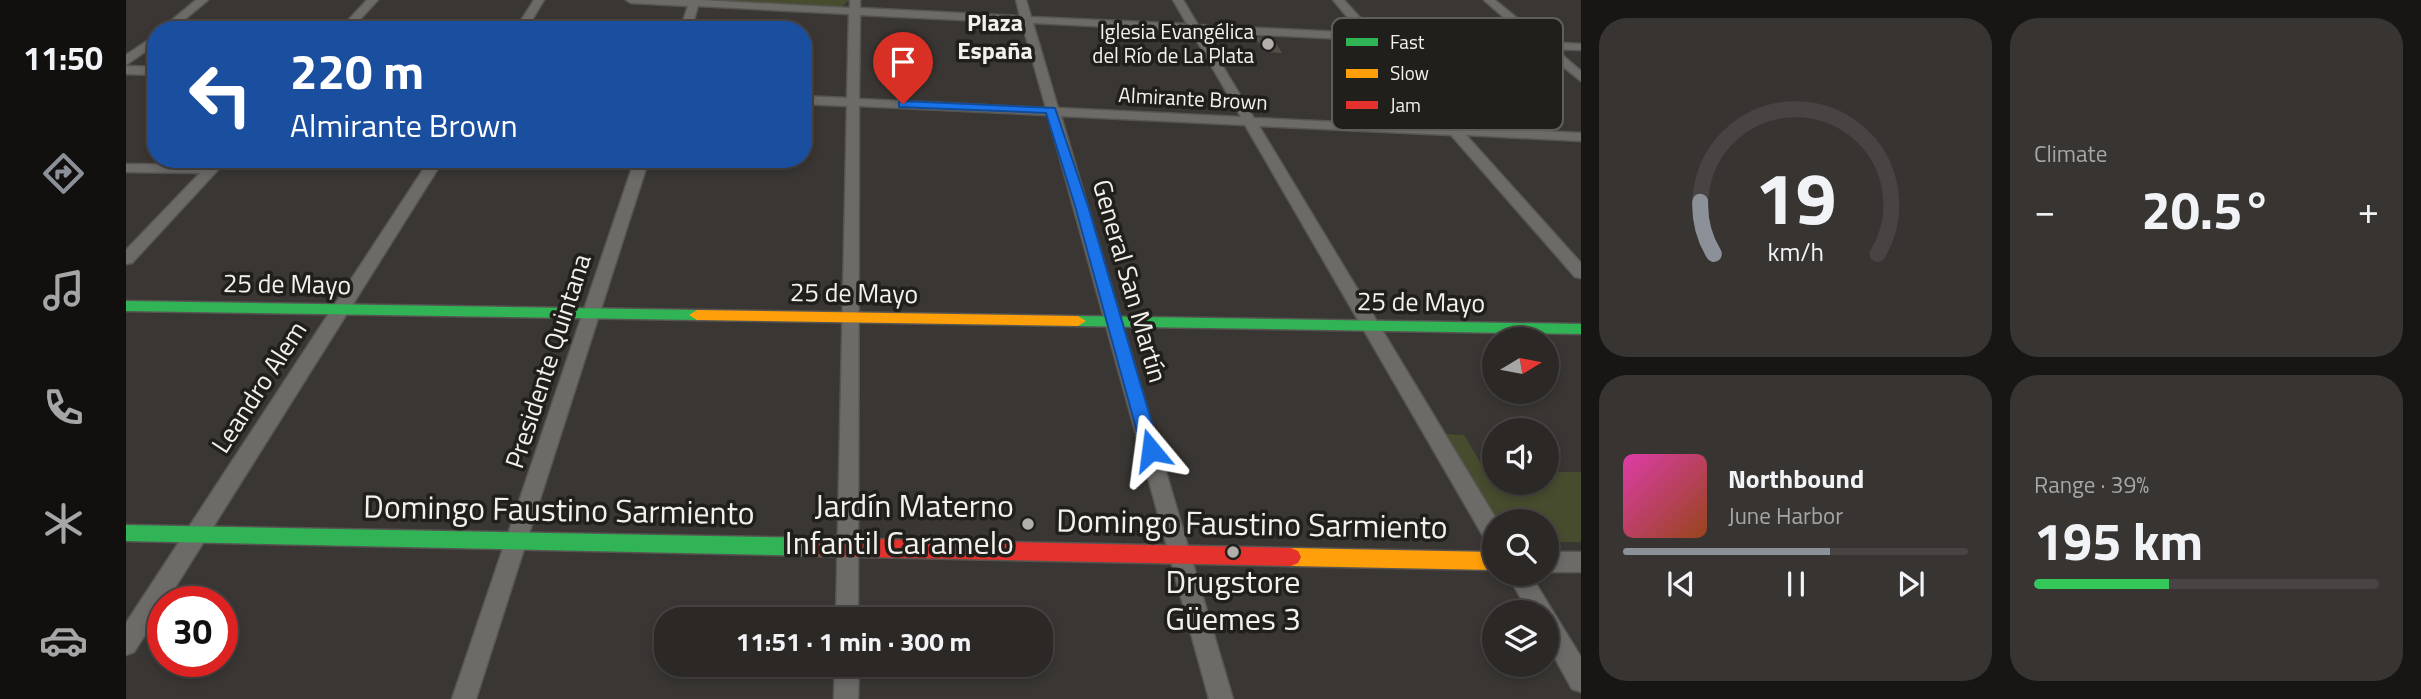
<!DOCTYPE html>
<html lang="en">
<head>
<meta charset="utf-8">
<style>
  :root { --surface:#2b2826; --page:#373432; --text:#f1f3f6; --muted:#a6a6a7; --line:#474443; --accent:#8c9099 }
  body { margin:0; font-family:"Titillium Web",sans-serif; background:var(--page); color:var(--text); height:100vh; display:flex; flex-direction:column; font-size:26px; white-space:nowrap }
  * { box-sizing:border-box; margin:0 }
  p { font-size:23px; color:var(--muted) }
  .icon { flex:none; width:38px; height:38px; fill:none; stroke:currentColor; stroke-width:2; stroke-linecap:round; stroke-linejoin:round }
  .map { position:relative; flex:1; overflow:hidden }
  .side { display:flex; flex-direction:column; gap:18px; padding:18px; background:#181615; width:840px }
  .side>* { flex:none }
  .hud { position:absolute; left:21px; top:21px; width:665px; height:147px; border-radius:28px; box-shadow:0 4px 10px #0003,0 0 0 2px var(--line); background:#1a4fa0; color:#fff; overflow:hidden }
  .needle { width:46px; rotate:80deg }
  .tools { position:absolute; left:1356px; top:327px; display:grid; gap:14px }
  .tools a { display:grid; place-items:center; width:77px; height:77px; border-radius:50%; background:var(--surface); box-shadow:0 4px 10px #0003,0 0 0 2px var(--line); font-size:35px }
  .speed { position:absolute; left:21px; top:586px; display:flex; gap:14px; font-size:35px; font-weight:700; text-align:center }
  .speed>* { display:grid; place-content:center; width:91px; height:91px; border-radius:50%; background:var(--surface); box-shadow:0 4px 10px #0003,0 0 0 2px var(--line); line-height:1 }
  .speed .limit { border:10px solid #d22; background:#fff; color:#111 }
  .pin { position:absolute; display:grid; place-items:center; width:60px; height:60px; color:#fff; margin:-72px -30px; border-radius:50% 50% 50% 0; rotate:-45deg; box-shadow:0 0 7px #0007 }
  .pin .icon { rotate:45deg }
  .me { position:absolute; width:77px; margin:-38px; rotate:344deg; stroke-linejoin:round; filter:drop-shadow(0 0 5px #0008) }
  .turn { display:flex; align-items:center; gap:24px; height:147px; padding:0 28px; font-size:32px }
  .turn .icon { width:91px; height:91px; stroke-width:2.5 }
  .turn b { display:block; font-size:49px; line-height:60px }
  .big { font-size:52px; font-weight:700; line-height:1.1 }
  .side .widget { flex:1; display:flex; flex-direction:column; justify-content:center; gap:10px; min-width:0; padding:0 24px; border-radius:28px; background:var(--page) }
  .side .dial { align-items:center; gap:0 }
  .dial svg { height:182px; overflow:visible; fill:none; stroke:var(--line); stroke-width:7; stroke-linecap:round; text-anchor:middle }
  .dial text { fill:var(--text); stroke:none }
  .song { display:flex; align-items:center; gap:21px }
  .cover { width:84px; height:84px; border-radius:10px; background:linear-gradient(135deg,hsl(320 70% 55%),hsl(20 70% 35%)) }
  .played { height:7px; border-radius:4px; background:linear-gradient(90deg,var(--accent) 60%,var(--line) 60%) }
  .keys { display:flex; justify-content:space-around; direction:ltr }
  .heat { display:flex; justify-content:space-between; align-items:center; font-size:38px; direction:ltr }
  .charge { height:10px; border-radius:5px; background:linear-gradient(90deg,#34c759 39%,var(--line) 0) }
  .side .tiles { flex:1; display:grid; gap:18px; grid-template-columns:repeat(2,1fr) }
  .trip { position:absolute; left:528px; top:607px; width:399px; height:70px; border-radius:28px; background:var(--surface); box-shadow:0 4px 10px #0003,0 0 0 2px var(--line); font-weight:700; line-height:70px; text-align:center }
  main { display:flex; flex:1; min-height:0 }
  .menu { display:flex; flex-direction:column; width:126px; justify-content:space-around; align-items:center; background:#11100f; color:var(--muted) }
  .menu .icon { width:49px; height:49px }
  .menu .current { color:var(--accent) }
  .menu b { font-size:32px; color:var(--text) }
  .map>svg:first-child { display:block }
  .green { fill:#474c2f }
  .building { fill:#564f46 }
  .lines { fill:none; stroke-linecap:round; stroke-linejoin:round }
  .street-casing { stroke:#575552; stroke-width:3 }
  .fast-casing { stroke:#575552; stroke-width:3 }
  .slow-casing { stroke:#575552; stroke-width:3 }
  .jam-casing { stroke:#575552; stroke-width:3 }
  .street { fill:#6d6b68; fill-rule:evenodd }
  .fast { fill:#30b455; fill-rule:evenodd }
  .slow { fill:#ff9f0a; fill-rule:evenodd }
  .jam { fill:#e5322d; fill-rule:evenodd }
  .route { fill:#1a73e8; stroke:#114b97; stroke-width:2 }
  .poi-dot { fill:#b3b0ab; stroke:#211f1c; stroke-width:2.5 }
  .labels { text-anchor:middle; stroke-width:7; stroke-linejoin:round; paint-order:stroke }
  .far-poi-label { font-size:21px; fill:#f4f1ec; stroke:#211f1c; text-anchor:end }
  .far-street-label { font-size:21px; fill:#f4f1ec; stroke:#211f1c }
  .far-quarter-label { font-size:24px; font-weight:bold; fill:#f4f1ec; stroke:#211f1c }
  .street-label { font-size:26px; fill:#f4f1ec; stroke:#211f1c }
  .near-poi-label { font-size:32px; fill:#f4f1ec; stroke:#211f1c; text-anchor:end }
  .near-street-label { font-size:32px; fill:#f4f1ec; stroke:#211f1c }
  .key { fill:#211f1c; stroke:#605e5a; stroke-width:2 }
  .key-label { font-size:19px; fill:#f4f1ec }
</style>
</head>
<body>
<main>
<nav class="menu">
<b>11:50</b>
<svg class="icon current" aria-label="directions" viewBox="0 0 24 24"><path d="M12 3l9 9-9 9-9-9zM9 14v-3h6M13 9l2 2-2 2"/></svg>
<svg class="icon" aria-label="music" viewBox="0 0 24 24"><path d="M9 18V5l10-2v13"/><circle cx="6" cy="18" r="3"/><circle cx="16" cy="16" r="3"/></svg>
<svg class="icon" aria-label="phone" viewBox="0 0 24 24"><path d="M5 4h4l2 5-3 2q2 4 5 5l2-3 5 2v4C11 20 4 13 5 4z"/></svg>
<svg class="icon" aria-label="climate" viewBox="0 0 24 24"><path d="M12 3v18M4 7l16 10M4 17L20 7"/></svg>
<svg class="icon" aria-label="car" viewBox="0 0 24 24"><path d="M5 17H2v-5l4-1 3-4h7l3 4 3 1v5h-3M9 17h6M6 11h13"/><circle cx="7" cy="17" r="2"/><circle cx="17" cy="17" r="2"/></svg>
</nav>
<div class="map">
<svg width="1455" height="699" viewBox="0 0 1455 699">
  <rect width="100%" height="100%" fill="#393633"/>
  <!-- green -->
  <g class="green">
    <path d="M581,0H723L716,7L702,8Z"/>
    <path d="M1319,434L1338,435L1359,470L1368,471V483H1421V472H1455V542H1421V522L1370,521Z"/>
  </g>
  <!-- building -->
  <path class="building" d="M1129,37L1147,38L1156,53L1138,52Z"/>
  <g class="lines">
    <!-- street casing -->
    <g class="street-casing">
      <g id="street">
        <path d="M70,0H82L46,30H34Z"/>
        <path d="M241,0H252L224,30H213Z"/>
        <path d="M408,0H418L400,30H389Z"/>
        <path d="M500,0H574L724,8V0H734V8L894,16L890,0H900L905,17L1061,24L1047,0H1057L1072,25L1235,33L1207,0H1218L1248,33L1405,41L1358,0H1369L1420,42L1455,44V50L1429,49L1455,71V81L1414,48L1254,40L1333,127L1455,133V141L1340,135L1455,263V278L1449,277L1325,135L1133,126L1372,522H1368V543L1360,541L1119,125L935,116L1107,699H1083L922,115L733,106L732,620H710L721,106L677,104V96L721,98L723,14L572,6L565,30H554L562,6L505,3ZM734,15L896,23L920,108L733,99ZM907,23L1065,31L1115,117L932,108ZM1076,32L1241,40L1317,127L1128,118Z"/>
        <path d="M30,35V44L0,65V55Z"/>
        <path d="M0,66L30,67V75L0,74Z"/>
        <path d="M87,159H102L6,263L0,264V250L74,173L0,172V164L82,165Z"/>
        <path d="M304,159H318L40,602H37V607L8,652L0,655V623Z"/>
        <path d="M509,159H523L350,699H326Z"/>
        <rect x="1421" y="552" width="34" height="20"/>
        <path d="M1381,574H1404L1455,657V692L1446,689L1421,644V612H1403Z"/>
        <path d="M709,665H733L732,699H708Z"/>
      </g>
    </g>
    <!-- fast casing -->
    <g class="fast-casing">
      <g id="fast">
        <path d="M0,301L571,310L579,315L571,320L0,311Z"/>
        <path d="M952,316L1455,324V334L952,326L944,321Z"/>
        <path d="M0,525L694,538L701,541L704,547L701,553L694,556L0,541Z"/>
      </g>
    </g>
    <!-- slow casing -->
    <g class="slow-casing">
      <g id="slow">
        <path d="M571,310L952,316L960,321L952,326L571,320L563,315Z"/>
        <path d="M1165,548L1368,552V570L1165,566L1158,563L1155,557L1158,551Z"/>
      </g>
    </g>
    <!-- jam casing -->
    <g class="jam-casing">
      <path id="jam" d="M694,538L1165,548L1172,551L1175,557L1172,563L1165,566L694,556L687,553L684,547L687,541Z"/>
    </g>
    <!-- street -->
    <use href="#street" class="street"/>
    <!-- fast -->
    <use href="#fast" class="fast"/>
    <!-- slow -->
    <use href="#slow" class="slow"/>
    <!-- jam -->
    <use href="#jam" class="jam"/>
  </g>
  <!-- route -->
  <path class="route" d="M777,101L929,108L962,206L1034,450L1031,455L1025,457L1019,455L1016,450L949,206L920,113L773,107V102Z"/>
  <!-- markers -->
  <g class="poi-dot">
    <circle cx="1142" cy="44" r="7"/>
    <circle cx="902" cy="524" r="7"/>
    <circle cx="1107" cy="552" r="7"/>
  </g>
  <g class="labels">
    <!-- far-poi labels -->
    <g class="far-poi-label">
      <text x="1128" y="39">Iglesia Evangélica<tspan x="1128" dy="24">del Río de La Plata</tspan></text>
    </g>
    <!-- far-street labels -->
    <g class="far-street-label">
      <text transform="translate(1067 99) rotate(3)" y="7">Almirante Brown</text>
    </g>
    <!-- far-quarter labels -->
    <g class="far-quarter-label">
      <text x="869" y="31">Plaza<tspan x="869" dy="28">España</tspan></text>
    </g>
    <!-- street labels -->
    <g class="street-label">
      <text transform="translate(1004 281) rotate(74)" y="9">General San Martín</text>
      <text transform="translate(161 284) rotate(1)" y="9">25 de Mayo</text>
      <text transform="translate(728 293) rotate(1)" y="9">25 de Mayo</text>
      <text transform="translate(1295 302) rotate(1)" y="9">25 de Mayo</text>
      <text transform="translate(422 361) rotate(-72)" y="9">Presidente Quintana</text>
      <text transform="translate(133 387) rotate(-57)" y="9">Leandro Alem</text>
    </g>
    <!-- near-poi labels -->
    <g class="near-poi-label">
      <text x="888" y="517">Jardín Materno<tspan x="888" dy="37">Infantil Caramelo</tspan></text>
      <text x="1107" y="593" text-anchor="middle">Drugstore<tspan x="1107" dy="37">Güemes 3</tspan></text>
    </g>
    <!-- near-street labels -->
    <g class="near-street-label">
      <text transform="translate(433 510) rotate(1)" y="11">Domingo Faustino Sarmiento</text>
      <text transform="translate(1126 524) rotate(1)" y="11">Domingo Faustino Sarmiento</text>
    </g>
  </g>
  <!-- legend -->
  <rect x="1206" y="18" width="231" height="112" rx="10" class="key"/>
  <rect x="1220" y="38" width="32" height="8" fill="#30b455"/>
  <rect x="1220" y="69" width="32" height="9" fill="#ff9f0a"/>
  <rect x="1220" y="101" width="32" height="8" fill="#e5322d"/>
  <g class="key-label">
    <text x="1264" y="49">Fast</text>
    <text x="1264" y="80">Slow</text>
    <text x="1264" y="112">Jam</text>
  </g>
</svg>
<div class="tools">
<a><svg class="needle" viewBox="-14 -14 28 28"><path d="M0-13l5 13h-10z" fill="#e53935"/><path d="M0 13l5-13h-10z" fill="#a6a6a7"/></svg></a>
<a><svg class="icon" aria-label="sound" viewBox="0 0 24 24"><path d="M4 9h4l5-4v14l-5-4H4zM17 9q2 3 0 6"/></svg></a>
<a><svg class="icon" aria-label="search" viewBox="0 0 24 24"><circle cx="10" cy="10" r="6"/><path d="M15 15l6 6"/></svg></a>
<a><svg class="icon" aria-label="layers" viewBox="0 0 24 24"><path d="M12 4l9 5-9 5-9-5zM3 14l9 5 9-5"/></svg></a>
</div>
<div class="speed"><div class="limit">30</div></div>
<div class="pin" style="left:777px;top:104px;background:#d93025"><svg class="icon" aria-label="arrive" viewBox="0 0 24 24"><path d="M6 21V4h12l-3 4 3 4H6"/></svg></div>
<svg class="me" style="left:1025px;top:450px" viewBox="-20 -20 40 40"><path d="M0-17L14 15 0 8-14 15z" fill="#1a73e8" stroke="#fff" stroke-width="4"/></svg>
<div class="trip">11:51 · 1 min · 300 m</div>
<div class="hud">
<div class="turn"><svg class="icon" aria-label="left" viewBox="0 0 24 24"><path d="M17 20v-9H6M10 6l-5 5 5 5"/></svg><div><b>220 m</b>Almirante Brown</div></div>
</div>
</div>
<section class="side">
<div class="tiles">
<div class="widget dial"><svg viewBox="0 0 100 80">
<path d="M14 69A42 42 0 1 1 86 69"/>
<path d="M14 69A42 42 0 0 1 8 46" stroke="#8c9099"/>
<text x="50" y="56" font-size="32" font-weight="700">19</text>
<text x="50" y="72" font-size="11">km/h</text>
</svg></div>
<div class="widget"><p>Climate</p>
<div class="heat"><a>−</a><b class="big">20.5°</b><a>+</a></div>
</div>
<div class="widget">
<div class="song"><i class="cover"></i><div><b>Northbound</b><p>June Harbor</p></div></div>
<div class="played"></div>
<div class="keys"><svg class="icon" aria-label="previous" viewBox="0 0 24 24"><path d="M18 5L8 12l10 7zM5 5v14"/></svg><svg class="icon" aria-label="pause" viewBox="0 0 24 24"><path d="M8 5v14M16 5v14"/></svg><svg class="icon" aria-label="next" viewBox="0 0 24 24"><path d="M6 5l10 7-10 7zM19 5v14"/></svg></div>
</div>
<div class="widget"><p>Range · 39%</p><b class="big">195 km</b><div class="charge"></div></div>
</div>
</section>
</main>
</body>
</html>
